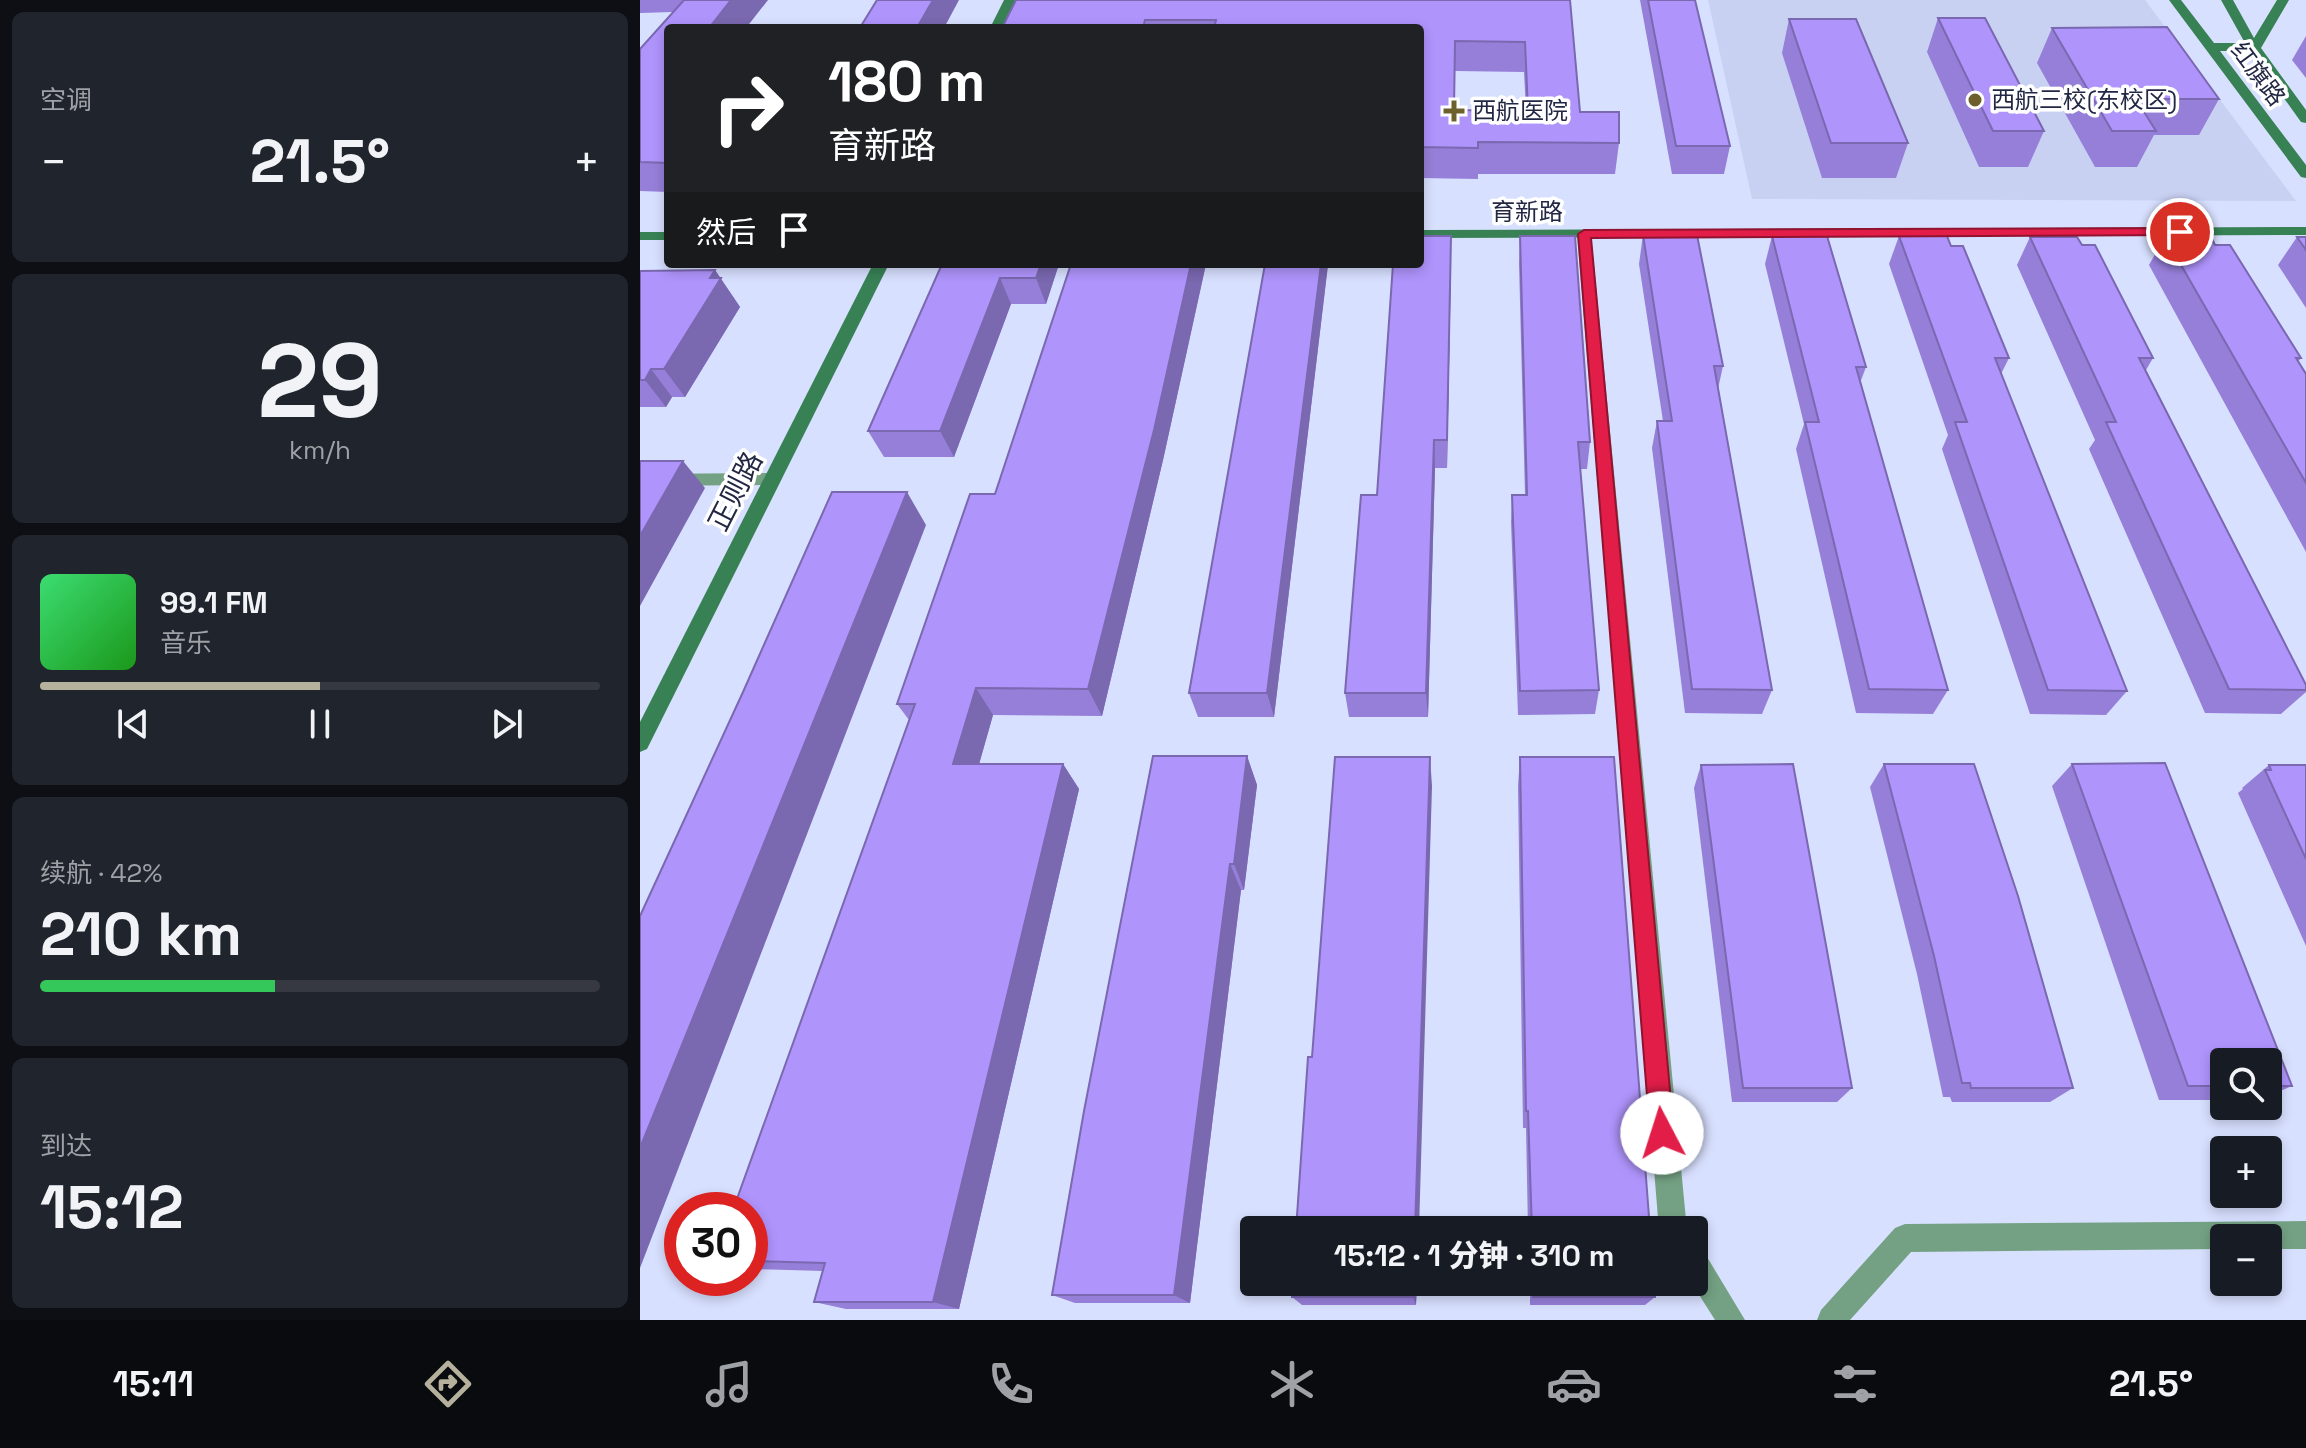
<!DOCTYPE html>
<html lang="zh">
<head>
<meta charset="utf-8">
<style>
  :root { --surface:#171b24; --page:#20242c; --text:#f1f3f6; --muted:#9ea1a6; --line:#363941; --accent:#b6b19c }
  body { margin:0; font-family:"Space Grotesk","Noto Sans SC",sans-serif; background:var(--page); color:var(--text); height:100vh; display:flex; flex-direction:column; font-size:30px; white-space:nowrap }
  * { box-sizing:border-box; margin:0 }
  p { font-size:26px; color:var(--muted) }
  .icon { flex:none; width:44px; height:44px; fill:none; stroke:currentColor; stroke-width:2; stroke-linecap:round; stroke-linejoin:round }
  .map { position:relative; flex:1; overflow:hidden }
  .drawer { display:flex; flex-direction:column; gap:12px; padding:12px; background:#0d0f14; width:640px }
  .drawer>* { flex:none }
  .hud { position:absolute; left:24px; top:24px; width:760px; height:244px; border-radius:8px; box-shadow:0 4px 12px #0003; background:#202124; color:#fff; overflow:hidden }
  .fabs { position:absolute; left:1570px; top:1048px; display:grid; gap:16px }
  .fabs a { display:grid; place-items:center; width:72px; height:72px; border-radius:8px; background:var(--surface); box-shadow:0 4px 12px #0003; font-size:40px }
  .speed { position:absolute; left:24px; top:1192px; display:flex; gap:16px; font-size:40px; font-weight:700; text-align:center }
  .speed>* { display:grid; place-content:center; width:104px; height:104px; border-radius:50%; background:var(--surface); box-shadow:0 4px 12px #0003; line-height:1 }
  .speed .limit { border:12px solid #d22; background:#fff; color:#111 }
  .pin { position:absolute; display:grid; place-items:center; width:68px; height:68px; color:#fff; margin:-34px; border:4px solid #fff; border-radius:50%; box-shadow:0 2px 8px #0007 }
  .me { position:absolute; width:88px; margin:-44px; rotate:355deg; stroke-linejoin:round; filter:drop-shadow(0 0 6px #0008) }
  .turn { display:flex; align-items:center; gap:28px; height:168px; padding:0 32px; font-size:36px }
  .turn .icon { width:104px; height:104px; stroke-width:2.5 }
  .turn b { display:block; font-size:56px; line-height:68px }
  .then { display:flex; align-items:center; height:76px; padding:0 32px; background:#0003; gap:16px; font-size:30px }
  .big { font-size:60px; font-weight:800; line-height:1.1 }
  .drawer .tile { flex:1; display:flex; flex-direction:column; justify-content:center; gap:12px; min-width:0; padding:0 28px; border-radius:12px; background:var(--page) }
  .drawer .dial { align-items:center; gap:0 }
  .dial b { font-size:104px; line-height:1 }
  .song { display:flex; align-items:center; gap:24px }
  .cover { width:96px; height:96px; border-radius:12px; background:linear-gradient(135deg,hsl(140 70% 55%),hsl(120 70% 35%)) }
  .played { height:8px; border-radius:4px; background:linear-gradient(90deg,var(--accent) 50%,var(--line) 50%) }
  .keys { display:flex; justify-content:space-around; direction:ltr }
  .heat { display:flex; justify-content:space-between; align-items:center; font-size:44px; direction:ltr }
  .charge { height:12px; border-radius:6px; background:linear-gradient(90deg,#34c759 42%,var(--line) 0) }
  .trip { position:absolute; left:600px; top:1216px; width:468px; height:80px; border-radius:8px; background:var(--surface); box-shadow:0 4px 12px #0003; font-weight:800; line-height:80px; text-align:center }
  .menu { display:flex; height:128px; justify-content:space-around; align-items:center; background:#090b0e; color:var(--muted) }
  .menu .icon { width:56px; height:56px }
  .menu .active { color:var(--accent) }
  .menu b { font-size:36px; color:var(--text) }
  main { display:flex; flex:1; min-height:0 }
  .map>svg:first-child { display:block }
  .built { fill:#c9d1f3 }
  .lines { fill:none; stroke-linecap:round; stroke-linejoin:round }
  .street { fill:#74a183; fill-rule:evenodd }
  .secondary { fill:#388155; fill-rule:evenodd }
  .wall { fill:#967fd9; fill-rule:evenodd }
  .shaded-wall { fill:#7a68b0 }
  .building { fill:#af94fc; stroke:#7a68b0; stroke-width:2; fill-rule:evenodd }
  .route { fill:#e11d48; stroke:#92132f; stroke-width:2 }
  .poi-dot { fill:#6d602d; stroke:#fff; stroke-width:3 }
  .labels { text-anchor:middle; stroke-width:7; stroke-linejoin:round; paint-order:stroke }
  .far-street-label { font-size:24px; fill:#222744; stroke:#fff }
  .far-poi-label { font-size:24px; fill:#222744; stroke:#fff; text-anchor:start }
  .street-label { font-size:28px; fill:#222744; stroke:#fff }
</style>
</head>
<body>
<main>
<section class="drawer">
<div class="tile"><p>空调</p>
<div class="heat"><a>−</a><b class="big">21.5°</b><a>+</a></div>
</div>
<div class="tile dial"><b>29</b><p>km/h</p></div>
<div class="tile">
<div class="song"><i class="cover"></i><div><b>99.1 FM</b><p>音乐</p></div></div>
<div class="played"></div>
<div class="keys"><svg class="icon" aria-label="previous" viewBox="0 0 24 24"><path d="M18 5L8 12l10 7zM5 5v14"/></svg><svg class="icon" aria-label="pause" viewBox="0 0 24 24"><path d="M8 5v14M16 5v14"/></svg><svg class="icon" aria-label="next" viewBox="0 0 24 24"><path d="M6 5l10 7-10 7zM19 5v14"/></svg></div>
</div>
<div class="tile"><p>续航 · 42%</p><b class="big">210 km</b><div class="charge"></div></div>
<div class="tile"><p>到达</p><b class="big">15:12</b></div>
</section>
<div class="map">
<svg width="1666" height="1320" viewBox="0 0 1666 1320">
  <rect width="100%" height="100%" fill="#d8e0ff"/>
  <!-- built -->
  <path class="built" d="M1068,0H1505L1656,201L1112,199Z"/>
  <g class="lines">
    <!-- street -->
    <g class="street">
      <path d="M944,230L951,234L1047,1230H1019L937,234Z"/>
      <path d="M132,473L141,479L132,485L0,486V474Z"/>
      <path d="M1666,1221V1249H1628V1238H1584V1249L1271,1252L1210,1320H1177L1181,1310L1255,1228L1265,1224Z"/>
      <path d="M1054,1248L1064,1252L1105,1320H1075L1051,1282H1054Z"/>
    </g>
    <!-- secondary -->
    <g class="secondary">
      <path d="M364,0H376L362,28H350Z"/>
      <path d="M1529,0H1541L1574,43H1605L1581,0H1593L1614,38L1637,0H1649L1621,48L1666,110V123L1661,122L1610,51H1580L1666,165V178L1661,177Z"/>
      <path d="M1666,227V235L780,238V230Z"/>
      <rect x="0" y="232" width="28" height="8"/>
      <path d="M233,264H249L7,749L0,752V722Z"/>
    </g>
  </g>
  <!-- wall -->
  <g class="wall">
    <path d="M0,0H128L28,28V192L0,191V49L33,12L0,13Z"/>
    <path d="M237,0L304,28H222L221,26Z"/>
    <path d="M376,0H930L940,112L979,143L975,174H838V179L780,178V28H362ZM815,71L884,72L886,111L815,110Z"/>
    <path d="M1000,0H1055L1090,146L1084,174H1032Z"/>
    <path d="M1298,18L1404,131L1388,167H1339L1287,52Z"/>
    <path d="M1149,19L1268,143L1256,178H1182L1142,53Z"/>
    <path d="M1412,28L1579,99L1559,135H1514L1497,167H1455L1397,63Z"/>
    <path d="M1666,36V78L1652,60Z"/>
    <path d="M1003,235L1083,366L1078,389L1132,690L1122,714L1045,713L1012,448L1017,421H1023L999,264Z"/>
    <path d="M880,236L950,442L947,469H940L959,690L955,714L878,715L871,522L872,495H885L879,264Z"/>
    <path d="M1132,236L1226,367L1220,383L1308,690L1293,714L1216,713L1156,449L1164,424L1125,264Z"/>
    <path d="M1259,236L1311,246L1369,358L1361,374L1487,691L1466,715L1390,714L1302,449L1308,435L1249,264Z"/>
    <path d="M1390,237L1442,245L1513,358L1506,370L1666,685V692L1641,714L1565,713L1449,449L1455,440L1377,265Z"/>
    <path d="M1525,237L1575,245L1661,358L1658,362L1666,374V552L1509,265Z"/>
    <path d="M1657,237H1666V308L1638,265Z"/>
    <path d="M302,264H419L406,304H371L314,457H244L228,431Z"/>
    <path d="M431,264H566L523,460L462,716L353,715L339,764H423L439,789L319,1309H206L174,1302L183,1271L110,1269V1210L269,720L257,704L355,494Z"/>
    <path d="M625,264H688L634,717H558L549,693Z"/>
    <path d="M811,264L807,468H795L788,717H709L705,693L737,495Z"/>
    <path d="M75,270L100,307L45,397H32L26,407H0V271Z"/>
    <path d="M607,756L617,785L604,890H601L550,1303H435L412,1295Z"/>
    <path d="M880,757L1010,1230H888L886,1128H883L878,786Z"/>
    <path d="M1244,764L1433,1088L1410,1102H1312L1310,1097H1303L1277,974L1230,787Z"/>
    <path d="M1432,764L1652,1086L1628,1096V1062H1584V1100H1519L1412,786Z"/>
    <path d="M1061,765L1212,1088L1197,1102H1092L1054,788Z"/>
    <path d="M1629,765H1666V946L1598,793L1603,789L1602,788Z"/>
    <path d="M653,1282H777L776,1305H662L652,1297Z"/>
    <path d="M890,1282H1014L1015,1297L1005,1305H890Z"/>
  </g>
  <!-- shaded-wall -->
  <g class="shaded-wall">
    <path d="M91,0H128L106,28H69Z"/>
    <path d="M293,0H319L304,28H279L278,26Z"/>
    <path d="M811,236V264L807,468V440Z"/>
    <path d="M401,264H419L406,304L396,278Z"/>
    <path d="M551,264H566L523,460L462,716L448,689Z"/>
    <path d="M681,264L688,265L634,717L627,693Z"/>
    <path d="M75,270L100,307L45,397L24,369L70,278Z"/>
    <path d="M360,278L371,304L314,457L300,431Z"/>
    <path d="M11,369L32,397L26,407L5,380Z"/>
    <path d="M794,440L795,468L788,717L786,693Z"/>
    <path d="M43,461L65,488L0,606V536Z"/>
    <path d="M267,492L286,525L0,1268V1148Z"/>
    <path d="M336,688L353,715L332,789L313,764Z"/>
    <path d="M607,756L617,785L604,890L594,864Z"/>
    <path d="M790,757L792,786L779,1230H775Z"/>
    <path d="M423,764L439,789L319,1309L293,1302Z"/>
    <path d="M590,864L601,890L550,1303L534,1295Z"/>
    <path d="M774,1282H777L776,1305L773,1297Z"/>
  </g>
  <!-- building -->
  <g class="building">
    <path d="M44,0H91L69,28H28V163L0,162V49Z"/>
    <path d="M237,0H293L278,26H221Z"/>
    <path d="M376,0H930L940,112H979V143L838,142V148L780,147L781,35H780V28H574L576,20H505L503,28H362ZM815,41L885,42L888,111L814,110Z"/>
    <path d="M1008,0H1055L1090,146H1036Z"/>
    <path d="M1298,18H1345L1404,131H1353Z"/>
    <path d="M1149,19H1216L1268,143H1191Z"/>
    <path d="M1527,27L1579,99H1496L1516,131H1472L1412,28Z"/>
    <path d="M1003,235H1057L1083,366H1074L1132,690L1052,689L1017,421H1032Z"/>
    <path d="M780,236H811L807,440H794L786,693H705L721,495H737L753,264H780Z"/>
    <path d="M880,236H935L950,442H938L959,690L880,691L872,495H887Z"/>
    <path d="M1132,236H1187L1226,367H1216L1308,690L1229,689L1165,422H1179Z"/>
    <path d="M1259,236H1307L1311,246H1323L1369,358H1355L1487,691L1408,690L1315,422H1327Z"/>
    <path d="M1390,237H1437L1442,245H1455L1513,358H1499L1666,685V690L1589,689L1466,422H1476Z"/>
    <path d="M1525,237H1571L1575,245H1590L1661,358H1656L1666,374V483Z"/>
    <path d="M1657,237H1666V250Z"/>
    <path d="M302,264H401L396,278H360L300,431H228Z"/>
    <path d="M431,264H551L514,430L448,689L336,688L313,764H423L293,1302H174L185,1263L110,1261V1210H93L275,704H257L330,494H355Z"/>
    <path d="M625,264H681L627,693H549Z"/>
    <path d="M75,270L70,278H81L24,369H11L5,380H0V271Z"/>
    <path d="M0,461H43L0,536Z"/>
    <path d="M192,492H267L0,1148V916L103,692Z"/>
    <path d="M513,756H607L594,864H590L534,1295H412L444,1111Z"/>
    <path d="M695,757H790L775,1230H656L668,1057H672Z"/>
    <path d="M880,757H974L1010,1230H892L888,1111H886Z"/>
    <path d="M1525,763L1652,1086H1628V1062H1584V1086H1548L1432,764Z"/>
    <path d="M1153,764L1212,1088H1103L1061,765Z"/>
    <path d="M1244,764H1334L1378,896L1433,1088H1331L1330,1083H1322L1294,956Z"/>
    <path d="M1629,765H1666V859L1625,770H1631Z"/>
    <path d="M653,1282H774L773,1297H652Z"/>
    <path d="M893,1282H1014L1015,1297H893Z"/>
  </g>
  <!-- route -->
  <path class="route" d="M1540,228L1545,229V235L951,238L1034,1133L1031,1141L1022,1145L1014,1141L1010,1133L938,234L944,230Z"/>
  <!-- markers -->
  <g class="poi-dot">
    <circle cx="1335" cy="100" r="8"/>
    <path d="M810 99h8v8h8v8h-8v8h-8v-8h-8v-8h8z"/>
  </g>
  <g class="labels">
    <!-- far-street labels -->
    <g class="far-street-label">
      <text transform="translate(1618 74) rotate(53)" y="8">红旗路</text>
      <text x="887" y="220">育新路</text>
    </g>
    <!-- far-poi labels -->
    <g class="far-poi-label">
      <text x="1351" y="108">西航三校(东校区)</text>
      <text x="832" y="119">西航医院</text>
    </g>
    <!-- street labels -->
    <g class="street-label">
      <text transform="translate(95 491) rotate(-63)" y="10">正则路</text>
    </g>
  </g>
</svg>
<div class="fabs">
<a><svg class="icon" aria-label="search" viewBox="0 0 24 24"><circle cx="10" cy="10" r="6"/><path d="M15 15l6 6"/></svg></a>
<a>+</a>
<a>−</a>
</div>
<div class="speed"><div class="limit">30</div></div>
<div class="pin" style="left:1540px;top:232px;background:#d93025"><svg class="icon" aria-label="arrive" viewBox="0 0 24 24"><path d="M6 21V4h12l-3 4 3 4H6"/></svg></div>
<svg class="me" style="left:1022px;top:1133px" viewBox="-20 -20 40 40"><circle r="19" fill="#fff"/><path d="M0-13L10 11 0 6-10 11z" fill="#e11d48"/></svg>
<div class="trip">15:12 · 1 分钟 · 310 m</div>
<div class="hud">
<div class="turn"><svg class="icon" aria-label="right" viewBox="0 0 24 24"><path d="M7 20v-9h11M14 6l5 5-5 5"/></svg><div><b>180 m</b>育新路</div></div>
<div class="then">然后<svg class="icon" aria-label="arrive" viewBox="0 0 24 24"><path d="M6 21V4h12l-3 4 3 4H6"/></svg></div>
</div>
</div>
</main>
<nav class="menu">
<b>15:11</b>
<svg class="icon active" aria-label="directions" viewBox="0 0 24 24"><path d="M12 3l9 9-9 9-9-9zM9 14v-3h6M13 9l2 2-2 2"/></svg>
<svg class="icon" aria-label="music" viewBox="0 0 24 24"><path d="M9 18V5l10-2v13"/><circle cx="6" cy="18" r="3"/><circle cx="16" cy="16" r="3"/></svg>
<svg class="icon" aria-label="phone" viewBox="0 0 24 24"><path d="M5 4h4l2 5-3 2q2 4 5 5l2-3 5 2v4C11 20 4 13 5 4z"/></svg>
<svg class="icon" aria-label="climate" viewBox="0 0 24 24"><path d="M12 3v18M4 7l16 10M4 17L20 7"/></svg>
<svg class="icon" aria-label="car" viewBox="0 0 24 24"><path d="M5 17H2v-5l4-1 3-4h7l3 4 3 1v5h-3M9 17h6M6 11h13"/><circle cx="7" cy="17" r="2"/><circle cx="17" cy="17" r="2"/></svg>
<svg class="icon" aria-label="filters" viewBox="0 0 24 24"><path d="M4 7h16M4 17h16"/><circle cx="9" cy="7" r="2"/><circle cx="15" cy="17" r="2"/></svg>
<b>21.5°</b>
</nav>
</body>
</html>
